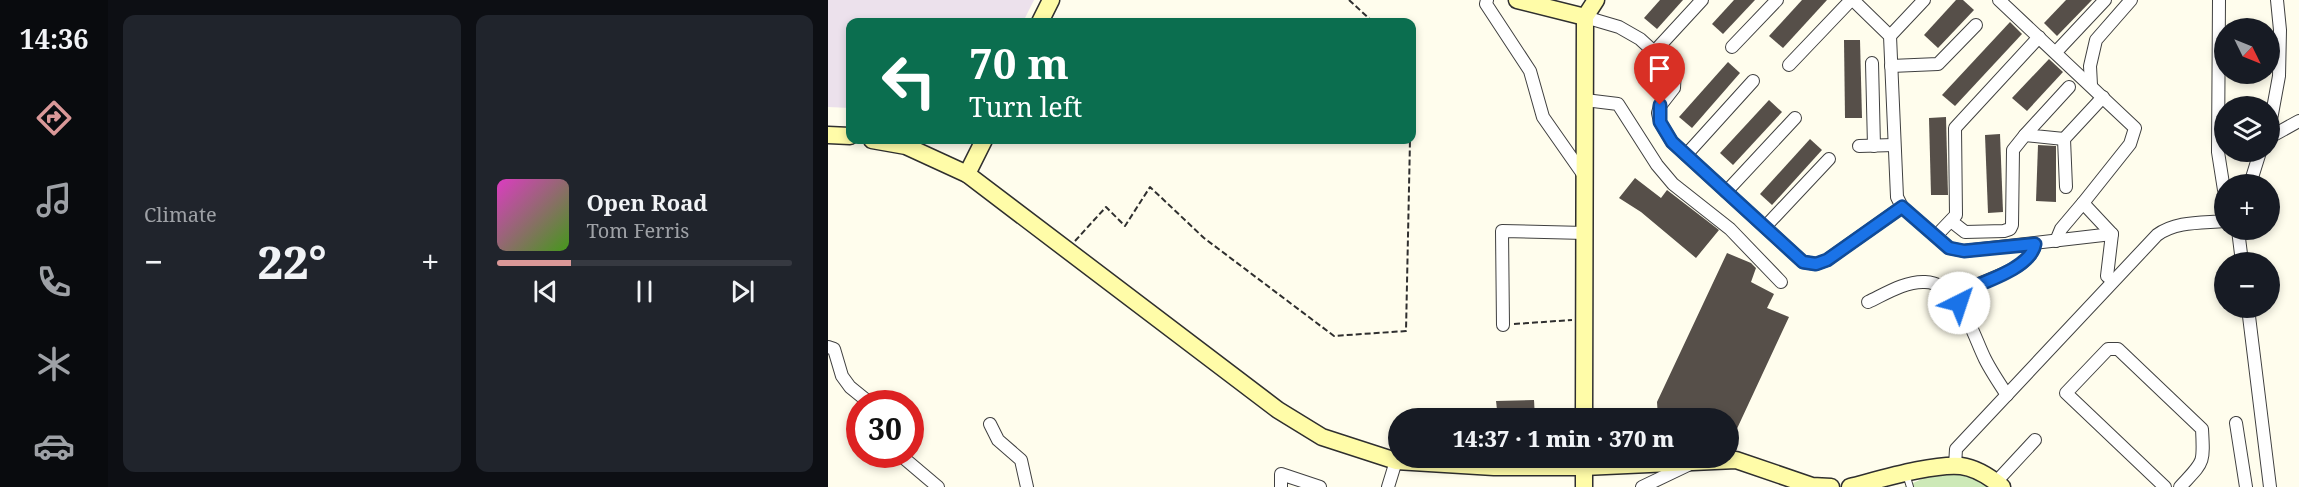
<!DOCTYPE html>
<html lang="en">
<head>
<meta charset="utf-8">
<style>
  :root { --surface:#171b24; --page:#20242c; --text:#f1f3f6; --muted:#9ea1a6; --line:#363941; --accent:#da9898 }
  body { margin:0; font-family:"Noto Serif",serif; background:var(--page); color:var(--text); height:100vh; display:flex; flex-direction:column; font-size:22px; white-space:nowrap }
  * { box-sizing:border-box; margin:0 }
  p { font-size:20px; color:var(--muted) }
  .icon { flex:none; width:33px; height:33px; fill:none; stroke:currentColor; stroke-width:2; stroke-linecap:round; stroke-linejoin:round }
  .map { position:relative; flex:1; overflow:hidden }
  .sheet { display:flex; flex-direction:column; gap:15px; padding:15px; background:#0d0f14; width:720px }
  .sheet>* { flex:none }
  .hud { position:absolute; left:18px; top:18px; width:570px; height:126px; border-radius:12px; box-shadow:0 3px 9px #0003; background:#0b6e4f; color:#fff; overflow:hidden }
  .needle { width:39px; rotate:133deg }
  .controls { position:absolute; left:1386px; top:18px; display:grid; gap:12px }
  .controls a { display:grid; place-items:center; width:66px; height:66px; border-radius:50%; background:var(--surface); box-shadow:0 3px 9px #0003; font-size:30px }
  .speed { position:absolute; left:18px; top:390px; display:flex; gap:12px; font-size:30px; font-weight:700; text-align:center }
  .speed>* { display:grid; place-content:center; width:78px; height:78px; border-radius:50%; background:var(--surface); box-shadow:0 3px 9px #0003; line-height:1 }
  .speed .limit { border:9px solid #d22; background:#fff; color:#111 }
  .pin { position:absolute; display:grid; place-items:center; width:51px; height:51px; color:#fff; margin:-62px -26px; border-radius:50% 50% 50% 0; rotate:-45deg; box-shadow:0 0 6px #0007 }
  .pin .icon { rotate:45deg }
  .me { position:absolute; width:66px; margin:-33px; rotate:41deg; stroke-linejoin:round; filter:drop-shadow(0 0 4px #0008) }
  .turn { display:flex; align-items:center; gap:21px; height:126px; padding:0 24px; font-size:27px }
  .turn .icon { width:78px; height:78px; stroke-width:2.5 }
  .turn b { display:block; font-size:42px; line-height:51px }
  .big { font-size:45px; font-weight:800; line-height:1.1 }
  .sheet .card { flex:1; display:flex; flex-direction:column; justify-content:center; gap:9px; min-width:0; padding:0 21px; border-radius:12px; background:var(--page) }
  .song { display:flex; align-items:center; gap:18px }
  .cover { width:72px; height:72px; border-radius:9px; background:linear-gradient(135deg,hsl(310 70% 55%),hsl(100 70% 35%)) }
  .played { height:6px; border-radius:3px; background:linear-gradient(90deg,var(--accent) 25%,var(--line) 25%) }
  .keys { display:flex; justify-content:space-around; direction:ltr }
  .heat { display:flex; justify-content:space-between; align-items:center; font-size:33px; direction:ltr }
  .sheet .tiles { flex:1; display:grid; gap:15px; grid-template-columns:repeat(2,1fr) }
  .trip { position:absolute; left:560px; top:408px; width:351px; height:60px; border-radius:30px; background:var(--surface); box-shadow:0 3px 9px #0003; font-weight:800; line-height:60px; text-align:center }
  main { display:flex; flex:1; min-height:0 }
  .tabs { display:flex; flex-direction:column; width:108px; justify-content:space-around; align-items:center; background:#090b0e; color:var(--muted) }
  .tabs .icon { width:42px; height:42px }
  .tabs .on { color:var(--accent) }
  .tabs b { font-size:27px; color:var(--text) }
  .map>svg:first-child { display:block }
  .industrial { fill:#ece1ec }
  .green { fill:#cde9b7 }
  .building { fill:#564f49 }
  .lines { fill:none; stroke-linecap:round; stroke-linejoin:round }
  .lane-casing { stroke:#404040; stroke-width:8 }
  .street-casing { stroke:#404040; stroke-width:14 }
  .secondary-casing { stroke:#2f2f2f; stroke-width:19 }
  .path { stroke:#2f2f2f; stroke-width:2; stroke-dasharray:6 3; stroke-linecap:butt }
  .lane { stroke:#fff; stroke-width:6 }
  .street { stroke:#fff; stroke-width:12 }
  .secondary { stroke:#fffca8; stroke-width:16 }
  .route-casing { stroke:#114b97; stroke-width:15 }
  .route { stroke:#1a73e8; stroke-width:10 }
</style>
</head>
<body>
<main>
<nav class="tabs">
<b>14:36</b>
<svg class="icon on" aria-label="directions" viewBox="0 0 24 24"><path d="M12 3l9 9-9 9-9-9zM9 14v-3h6M13 9l2 2-2 2"/></svg>
<svg class="icon" aria-label="music" viewBox="0 0 24 24"><path d="M9 18V5l10-2v13"/><circle cx="6" cy="18" r="3"/><circle cx="16" cy="16" r="3"/></svg>
<svg class="icon" aria-label="phone" viewBox="0 0 24 24"><path d="M5 4h4l2 5-3 2q2 4 5 5l2-3 5 2v4C11 20 4 13 5 4z"/></svg>
<svg class="icon" aria-label="climate" viewBox="0 0 24 24"><path d="M12 3v18M4 7l16 10M4 17L20 7"/></svg>
<svg class="icon" aria-label="car" viewBox="0 0 24 24"><path d="M5 17H2v-5l4-1 3-4h7l3 4 3 1v5h-3M9 17h6M6 11h13"/><circle cx="7" cy="17" r="2"/><circle cx="17" cy="17" r="2"/></svg>
</nav>
<section class="sheet">
<div class="tiles">
<div class="card"><p>Climate</p>
<div class="heat"><a>−</a><b class="big">22°</b><a>+</a></div>
</div>
<div class="card">
<div class="song"><i class="cover"></i><div><b>Open Road</b><p>Tom Ferris</p></div></div>
<div class="played"></div>
<div class="keys"><svg class="icon" aria-label="previous" viewBox="0 0 24 24"><path d="M18 5L8 12l10 7zM5 5v14"/></svg><svg class="icon" aria-label="pause" viewBox="0 0 24 24"><path d="M8 5v14M16 5v14"/></svg><svg class="icon" aria-label="next" viewBox="0 0 24 24"><path d="M6 5l10 7-10 7zM19 5v14"/></svg></div>
</div>
</div>
</section>
<div class="map">
<svg width="1471" height="487" viewBox="0 0 1471 487">
  <rect width="100%" height="100%" fill="#fffded"/>
  <!-- industrial -->
  <path class="industrial" d="M0,0H206L195,22H22V108L0,107Z"/>
  <!-- green -->
  <path class="green" d="M1135,472L1163,487H1076L1103,475Z"/>
  <!-- building -->
  <g class="building">
    <path d="M832,0H855L829,29L816,18Z"/>
    <path d="M906,0H927L895,34L884,24Z"/>
    <path d="M974,0H999L955,48L941,36Z"/>
    <path d="M1128,0H1135L1146,10L1110,48L1096,35Z"/>
    <path d="M1238,0H1264L1229,36L1216,23Z"/>
    <path d="M1182,22L1194,34L1127,106L1114,95Z"/>
    <path d="M1016,40H1032L1034,118H1017Z"/>
    <path d="M1221,59L1235,72L1199,111L1184,98Z"/>
    <path d="M900,62L912,73L864,128L851,117Z"/>
    <path d="M941,100L954,112L905,165L892,153Z"/>
    <path d="M1118,117L1120,195H1103L1101,118Z"/>
    <path d="M1172,134L1175,212L1160,213L1157,135Z"/>
    <path d="M982,139L994,150L944,205L932,194Z"/>
    <path d="M1210,145L1228,146V202L1208,201Z"/>
    <path d="M807,178L833,198L839,190L891,230L868,258L813,212L791,198Z"/>
    <path d="M899,253L923,263L928,268L923,282L946,294L939,308L961,317L900,448V418H830L829,402Z"/>
    <path d="M706,400L707,418H670L668,401Z"/>
  </g>
  <g class="lines">
    <!-- lane casing -->
    <g class="lane-casing">
      <path id="lane" d="M1078,474L1082,487"/>
    </g>
    <!-- street casing -->
    <g class="street-casing">
      <g id="street">
        <path d="M659,0L658,4L702,71L715,117L757,177"/>
        <path d="M1025,0L1062,36L1069,197L1074,207L1121,248L1136,251L1284,234"/>
        <path d="M1171,0L1307,128L1302,144L1255,203L1284,234L1279,276L1285,281"/>
        <path d="M1391,0L1390,152L1396,190"/>
        <path d="M757,17L791,27L812,39L847,71L846,88L832,106L830,113L832,122L844,142L975,262L988,264L999,260L1074,207"/>
        <path d="M1062,36L1096,0"/>
        <path d="M904,47L949,0"/>
        <path d="M826,52L874,0"/>
        <path d="M1228,52L1277,0"/>
        <path d="M1044,63L1046,146"/>
        <path d="M961,65L1023,0"/>
        <path d="M1063,66L1110,64L1148,25"/>
        <path d="M1263,85L1262,66L1268,40L1303,0"/>
        <path d="M757,100L790,104L829,165L845,184L902,229L953,282"/>
        <path d="M1442,125L1451,76L1452,30L1449,0"/>
        <path d="M1442,136H1444L1471,121"/>
        <path d="M1236,139L1197,135L1241,87"/>
        <path d="M1031,146L1066,145"/>
        <path d="M858,155L925,81"/>
        <path d="M1422,184L1432,152"/>
        <path d="M1238,187L1236,139L1275,97"/>
        <path d="M898,192L967,118"/>
        <path d="M1123,221L1137,232L1176,231L1182,229L1184,225L1185,150L1197,135"/>
        <path d="M937,227L1001,159"/>
        <path d="M1410,230L1414,262"/>
        <path d="M1108,236L1128,215L1127,128L1211,37"/>
        <path d="M1228,241L1233,229L1255,203"/>
        <path d="M1126,297C1147,280 1202,273 1207,244"/>
        <path d="M1040,302C1057,294 1077,281 1097,282C1132,283 1144,333 1157,359C1163,371 1171,383 1179,395"/>
        <path d="M1420,308L1442,487"/>
        <path d="M675,325L674,231L757,233"/>
        <path d="M0,347L6,349L14,376L22,387L43,404"/>
        <path d="M1408,423L1418,487"/>
        <path d="M162,424L170,440L193,460L199,487"/>
        <path d="M71,454L110,487"/>
        <path d="M1127,466L1128,449L1329,235C1348,221 1374,223 1396,221"/>
        <path d="M1168,482L1207,440"/>
        <path d="M453,487V474L492,487"/>
        <path d="M560,487L568,461"/>
        <path d="M814,487L860,465"/>
        <path d="M1337,487L1238,393L1280,349H1290L1374,429C1376,465 1376,461 1352,487"/>
      </g>
    </g>
    <!-- secondary casing -->
    <g class="secondary-casing">
      <g id="secondary">
        <path d="M689,0L757,17"/>
        <path d="M212,22L223,0"/>
        <path d="M0,135L22,136"/>
        <path d="M44,140L78,146L139,174L450,410L494,437L568,461L666,467H756L908,460L984,486L1003,487"/>
        <path d="M139,174L156,140"/>
        <path d="M756,418L757,17L768,0"/>
        <path d="M756,458V487"/>
        <path d="M1022,487C1050,480 1106,463 1133,466C1149,468 1162,477 1174,487"/>
      </g>
    </g>
    <!-- path -->
    <g class="path">
      <path d="M521,0L545,22"/>
      <path d="M584,54V58"/>
      <path d="M247,241L278,207L297,226L322,187L376,238L506,336L578,331L582,140"/>
      <path d="M686,324L744,320"/>
    </g>
    <!-- lane -->
    <use href="#lane" class="lane"/>
    <!-- street -->
    <use href="#street" class="street"/>
    <!-- secondary -->
    <use href="#secondary" class="secondary"/>
  </g>
  <g class="lines">
    <!-- route casing -->
    <g class="route-casing">
      <path id="route" d="M832,105V122L844,142L975,262L988,264L999,260L1074,207L1121,248L1136,251L1207,244C1203,269 1152,283 1131,293L1126,297L1131,303"/>
    </g>
    <!-- route -->
    <use href="#route" class="route"/>
  </g>
</svg>
<div class="controls">
<a><svg class="needle" viewBox="-14 -14 28 28"><path d="M0-13l5 13h-10z" fill="#e53935"/><path d="M0 13l5-13h-10z" fill="#9ea1a6"/></svg></a>
<a><svg class="icon" aria-label="layers" viewBox="0 0 24 24"><path d="M12 4l9 5-9 5-9-5zM3 14l9 5 9-5"/></svg></a>
<a>+</a>
<a>−</a>
</div>
<div class="speed"><div class="limit">30</div></div>
<div class="pin" style="left:832px;top:105px;background:#d93025"><svg class="icon" aria-label="arrive" viewBox="0 0 24 24"><path d="M6 21V4h12l-3 4 3 4H6"/></svg></div>
<svg class="me" style="left:1131px;top:303px" viewBox="-20 -20 40 40"><circle r="19" fill="#fff"/><path d="M0-13L10 11 0 6-10 11z" fill="#1a73e8"/></svg>
<div class="trip">14:37 · 1 min · 370 m</div>
<div class="hud">
<div class="turn"><svg class="icon" aria-label="left" viewBox="0 0 24 24"><path d="M17 20v-9H6M10 6l-5 5 5 5"/></svg><div><b>70 m</b>Turn left</div></div>
</div>
</div>
</main>
</body>
</html>
